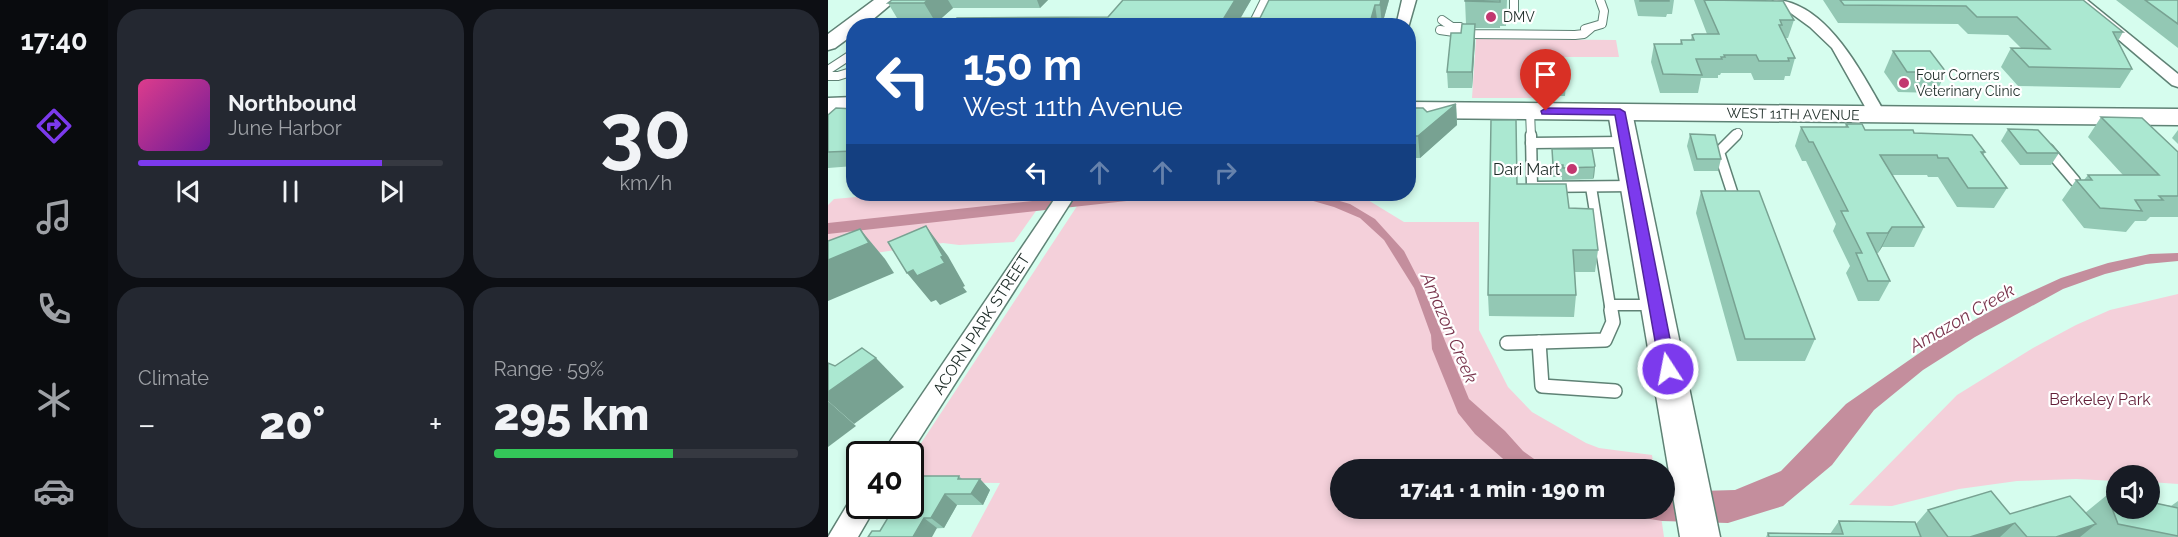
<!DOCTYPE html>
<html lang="en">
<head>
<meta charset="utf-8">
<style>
  :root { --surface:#171b24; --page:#242831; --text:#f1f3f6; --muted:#9ea1a6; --line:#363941; --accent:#7c3aed }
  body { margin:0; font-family:Raleway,sans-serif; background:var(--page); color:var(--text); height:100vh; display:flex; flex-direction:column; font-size:22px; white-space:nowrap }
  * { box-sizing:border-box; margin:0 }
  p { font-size:20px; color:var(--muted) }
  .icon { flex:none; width:33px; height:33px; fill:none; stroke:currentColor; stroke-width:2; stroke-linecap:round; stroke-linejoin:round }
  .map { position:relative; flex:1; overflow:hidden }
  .details { display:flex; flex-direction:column; gap:9px; padding:9px; background:#0d0f14; width:720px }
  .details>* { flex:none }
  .top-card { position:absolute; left:18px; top:18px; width:570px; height:183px; border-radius:24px; box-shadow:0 3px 9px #0003; background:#1a4fa0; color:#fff; overflow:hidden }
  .buttons { position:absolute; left:1278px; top:465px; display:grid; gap:12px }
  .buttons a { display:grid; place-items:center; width:54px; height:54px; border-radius:50%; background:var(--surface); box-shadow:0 3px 9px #0003; font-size:30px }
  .speed { position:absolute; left:18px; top:441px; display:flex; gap:12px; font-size:30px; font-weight:700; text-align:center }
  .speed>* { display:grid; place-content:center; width:78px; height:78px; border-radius:50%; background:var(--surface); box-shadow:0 3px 9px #0003; line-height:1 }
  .speed .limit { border:3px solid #111; border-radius:9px; background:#fff; color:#111 }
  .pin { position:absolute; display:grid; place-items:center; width:51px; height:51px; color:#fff; margin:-62px -26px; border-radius:50% 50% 50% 0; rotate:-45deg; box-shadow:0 0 6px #0007 }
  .pin .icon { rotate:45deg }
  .me { position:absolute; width:66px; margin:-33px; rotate:349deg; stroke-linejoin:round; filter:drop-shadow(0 0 4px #0008) }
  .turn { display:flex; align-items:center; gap:21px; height:126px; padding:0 18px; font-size:27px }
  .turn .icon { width:78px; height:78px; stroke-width:2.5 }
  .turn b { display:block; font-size:42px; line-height:51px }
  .lanes { display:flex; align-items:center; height:57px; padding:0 18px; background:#0003; justify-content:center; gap:30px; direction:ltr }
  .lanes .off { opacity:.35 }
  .big { font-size:45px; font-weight:800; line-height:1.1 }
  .details .card { flex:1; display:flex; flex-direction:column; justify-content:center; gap:9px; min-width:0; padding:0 21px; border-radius:24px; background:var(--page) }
  .details .dial { align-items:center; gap:0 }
  .dial b { font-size:78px; line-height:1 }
  .song { display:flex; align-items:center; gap:18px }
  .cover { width:72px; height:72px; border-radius:9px; background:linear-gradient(135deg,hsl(330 70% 55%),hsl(280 70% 35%)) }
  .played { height:6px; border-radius:3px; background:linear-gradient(90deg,var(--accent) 80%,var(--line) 80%) }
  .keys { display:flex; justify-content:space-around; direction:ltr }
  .heat { display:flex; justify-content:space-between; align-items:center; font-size:33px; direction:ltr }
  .charge { height:9px; border-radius:4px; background:linear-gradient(90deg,#34c759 59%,var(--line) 0) }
  .details .tiles { flex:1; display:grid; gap:9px; grid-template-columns:repeat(2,1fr) }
  .trip { position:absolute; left:502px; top:459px; width:345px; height:60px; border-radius:30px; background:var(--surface); box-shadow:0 3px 9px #0003; font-weight:800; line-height:60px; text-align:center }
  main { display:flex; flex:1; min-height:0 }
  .dock { display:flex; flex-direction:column; width:108px; justify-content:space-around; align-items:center; background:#090b0e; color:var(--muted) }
  .dock .icon { width:42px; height:42px }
  .dock .current { color:var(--accent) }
  .dock b { font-size:27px; color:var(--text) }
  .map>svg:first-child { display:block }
  .green { fill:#f4d0da }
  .water { fill:#c48e9d }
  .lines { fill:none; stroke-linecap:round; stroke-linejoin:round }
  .lane-far2-casing { stroke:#5f8275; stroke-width:10 }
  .lane-far1-casing { stroke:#5f8275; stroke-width:13 }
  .lane-casing { stroke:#5f8275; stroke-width:16 }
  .street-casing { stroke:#5f8275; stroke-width:3 }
  .secondary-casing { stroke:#5f8275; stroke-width:3 }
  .primary-casing { stroke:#5f8275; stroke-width:3 }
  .lane-far2 { stroke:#fff; stroke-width:8 }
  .lane-far1 { stroke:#fff; stroke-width:10 }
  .lane { stroke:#fff; stroke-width:13 }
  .street { fill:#fff; fill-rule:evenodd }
  .secondary { fill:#fff; fill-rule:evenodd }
  .primary { fill:#fff; fill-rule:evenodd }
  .wall { fill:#93c8b4 }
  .shaded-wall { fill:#78a292 }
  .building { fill:#abe8d1; stroke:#78a292; stroke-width:1.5 }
  .route { fill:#7c3aed; stroke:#51269a; stroke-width:1.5 }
  .poi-dot { fill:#c23870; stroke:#fff; stroke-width:2 }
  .labels { text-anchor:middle; stroke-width:4.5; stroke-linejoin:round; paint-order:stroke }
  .far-poi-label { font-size:14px; fill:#1d2c27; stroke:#fff; text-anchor:start }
  .far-street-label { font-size:14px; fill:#1d2c27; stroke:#fff }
  .poi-label { font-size:16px; fill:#1d2c27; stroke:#fff; text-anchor:end }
  .street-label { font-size:16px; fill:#1d2c27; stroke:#fff }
  .park-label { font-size:16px; fill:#621f38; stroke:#fff }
  .water-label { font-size:18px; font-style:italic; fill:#79344c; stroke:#fff }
</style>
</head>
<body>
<main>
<nav class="dock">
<b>17:40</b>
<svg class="icon current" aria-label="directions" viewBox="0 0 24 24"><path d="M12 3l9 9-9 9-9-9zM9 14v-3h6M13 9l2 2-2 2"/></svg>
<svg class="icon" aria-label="music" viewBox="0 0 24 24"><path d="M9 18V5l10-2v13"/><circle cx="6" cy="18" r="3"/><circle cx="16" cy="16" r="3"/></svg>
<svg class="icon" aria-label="phone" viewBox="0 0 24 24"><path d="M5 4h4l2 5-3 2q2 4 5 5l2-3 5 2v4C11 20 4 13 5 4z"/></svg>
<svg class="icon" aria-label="climate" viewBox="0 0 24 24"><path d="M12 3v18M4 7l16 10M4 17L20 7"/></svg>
<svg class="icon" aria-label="car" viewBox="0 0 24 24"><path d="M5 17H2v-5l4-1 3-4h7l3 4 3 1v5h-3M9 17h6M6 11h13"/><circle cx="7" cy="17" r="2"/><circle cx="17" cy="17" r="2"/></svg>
</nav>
<section class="details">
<div class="tiles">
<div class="card">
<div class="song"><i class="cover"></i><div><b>Northbound</b><p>June Harbor</p></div></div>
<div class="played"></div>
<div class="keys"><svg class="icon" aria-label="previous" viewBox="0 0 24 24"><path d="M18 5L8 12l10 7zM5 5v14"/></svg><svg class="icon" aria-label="pause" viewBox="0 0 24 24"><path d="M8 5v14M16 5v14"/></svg><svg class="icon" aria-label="next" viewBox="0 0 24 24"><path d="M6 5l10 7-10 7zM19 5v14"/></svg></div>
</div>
<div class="card dial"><b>30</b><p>km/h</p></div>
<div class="card"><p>Climate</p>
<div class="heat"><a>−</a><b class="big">20°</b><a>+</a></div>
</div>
<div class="card"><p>Range · 59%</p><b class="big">295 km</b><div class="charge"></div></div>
</div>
</section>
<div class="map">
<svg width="1350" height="537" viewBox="0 0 1350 537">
  <rect width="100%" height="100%" fill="#d6fdee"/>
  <!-- green -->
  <g class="green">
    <path d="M648,39L788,40L791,57H711L712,98H644Z"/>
    <path d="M62,194H220L186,242L131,245L115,243L0,260V205L6,199Z"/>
    <path d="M257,194H530L576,222H651V330L680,387L704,412L758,443L771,448L824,455L826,469L513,470V508L832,509L836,537H143L172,483L83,482L82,460Z"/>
    <path d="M1350,294V484L1322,482V476H1288V481L1248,479L1189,481L1131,489L1064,506L1021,505L1129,395L1205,348L1248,325L1282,310Z"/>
  </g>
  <!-- water -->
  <g class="water">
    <path d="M269,194H362L0,234V223Z"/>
    <path d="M461,194H488L522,204L547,219L576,251L596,290L641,399L677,431L695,451L720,469H688L683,466L647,434L630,413L604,349L603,335L586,288L556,240L532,218L506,207Z"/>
    <path d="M1350,253V261L1318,264L1277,274L1235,289L1147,337L1095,370L1046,410L1004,465L955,506L900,523L834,521L763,509L837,508V492L907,490L953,471L1018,404L1113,338L1174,305L1233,278L1280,263L1322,254Z"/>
  </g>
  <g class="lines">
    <!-- lane-far2 casing -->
    <g class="lane-far2-casing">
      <g id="lane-far2">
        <path d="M686,0V13"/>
        <path d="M614,20L624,27H632"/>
        <path d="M424,26L437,0"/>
        <path d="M757,29L774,24L776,11L772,0"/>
        <path d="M612,30L640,34L747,35L756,34L762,29"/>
        <path d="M0,70L26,53"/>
        <path d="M0,76H10L26,71"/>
        <path d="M702,111L703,137"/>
        <path d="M906,137L910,133"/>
      </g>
    </g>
    <!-- lane-far1 casing -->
    <g class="lane-far1-casing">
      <g id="lane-far1">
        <path d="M703,135L704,187L805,186"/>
        <path d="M703,143L797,142"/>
        <path d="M1220,149L1247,181"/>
        <path d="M763,187L783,312"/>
        <path d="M907,201L891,152L908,135"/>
        <path d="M782,305H827"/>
      </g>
    </g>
    <!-- lane casing -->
    <g class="lane-casing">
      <g id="lane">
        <path d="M711,342L714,386L787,391"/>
        <path d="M679,343L777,340L785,322L783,310"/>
      </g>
    </g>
    <!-- street casing -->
    <g class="street-casing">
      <g id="street">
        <path d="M574,0H588L580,28V26H568Z"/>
        <path d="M945,0C998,0 1035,75 1058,115L1056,119H1044L1004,48L982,27Z"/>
        <path d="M1244,0H1259L1350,74V87L1344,85Z"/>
        <path d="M230,194H248L82,454H55L59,446Z"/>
        <path d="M32,494V506H48L30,537H0L24,497Z"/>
      </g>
    </g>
    <!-- secondary casing -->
    <g class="secondary-casing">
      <g id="secondary">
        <path d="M46,0H68L37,26H26V34L7,48L0,50V34Z"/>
        <path d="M792,105L800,107L804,112L892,537H852L780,112L784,107Z"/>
      </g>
    </g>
    <!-- primary casing -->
    <g class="primary-casing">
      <g id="primary">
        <path d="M26,97V113L0,114V98Z"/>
        <path d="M580,102L1350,109V125L580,118Z"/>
      </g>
    </g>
    <!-- lane-far2 -->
    <use href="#lane-far2" class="lane-far2"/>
    <!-- lane-far1 -->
    <use href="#lane-far1" class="lane-far1"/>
    <!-- lane -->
    <use href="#lane" class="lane"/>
    <!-- street -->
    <use href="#street" class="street"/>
    <!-- secondary -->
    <use href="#secondary" class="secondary"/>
    <!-- primary -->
    <use href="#primary" class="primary"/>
  </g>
  <!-- wall -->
  <g class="wall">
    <path d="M64,0H220L212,8H125L108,23H72L60,3Z"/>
    <path d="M295,0H423L412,18H432L561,0L554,25L550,26H121L280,17Z"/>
    <path d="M637,0H679L678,26H672V28H647V40L644,88H620L619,72L633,33L638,24Z"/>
    <path d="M806,0H846L844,14H839L838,17L810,16Z"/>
    <path d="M866,0H937L966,20L960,38H958L967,58L962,76H957L956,80H926L923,73H893L892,75H890V78H873L870,93H832L823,62L826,44H852L853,40H863L864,35L879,34Z"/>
    <path d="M995,0H1255L1295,32L1290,41L1304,69L1292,88L1190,86L1173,67L1183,48H1193L1180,35L1140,34L1130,24L1010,23Z"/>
    <path d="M1288,0H1350V48Z"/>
    <path d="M1065,51L1118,72L1108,93L1070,92L1056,72Z"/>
    <path d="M711,58L738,84L737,96H712Z"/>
    <path d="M628,104L629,125L592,158H580V108L599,112Z"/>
    <path d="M26,109V166L0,168V115Z"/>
    <path d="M1273,117L1350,152V217H1322L1318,221H1307L1298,232L1256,228L1234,200L1248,180H1256L1260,175H1295L1260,137Z"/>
    <path d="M1018,124L1037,130L1086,133L1157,152L1155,156L1179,188L1166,208L1129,207L1110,177H1100L1099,175H1064L1096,227L1086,247H1054L1050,253H1048L1062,281L1051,301H1030L1018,273L1022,266L1005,231L1008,224L978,161H974L967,146L973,127H1017Z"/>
    <path d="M1180,129L1231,153L1223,165H1192L1173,141Z"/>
    <path d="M1350,130V144L1344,138Z"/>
    <path d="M862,134L893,159L890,171H866L859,146Z"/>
    <path d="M724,149L767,166L766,177L765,179L734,180V177H724Z"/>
    <path d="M689,184L741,208L770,250L767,272H747L748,295L746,317L661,316L660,295Z"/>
    <path d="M873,191L987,339L977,361H909L868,213Z"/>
    <path d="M131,476L134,479H152L162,490L155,505H129L116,528L52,531Z"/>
    <path d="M1279,495L1343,506L1350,501V537H938L940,533L1002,534L1011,521L1088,524L1100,510L1182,514L1257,513Z"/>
  </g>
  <!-- shaded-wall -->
  <g class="shaded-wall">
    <path d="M100,0H120L125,8L108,23L96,3Z"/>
    <path d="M209,0H220L212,8Z"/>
    <path d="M407,0H423L408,26L396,18Z"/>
    <path d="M553,0H561L554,25L552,5Z"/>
    <path d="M547,5L550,26H541Z"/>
    <path d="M647,24V40L644,88V72Z"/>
    <path d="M628,104L629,125L592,158L590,136Z"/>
    <path d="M767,166L766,177L765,179L766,167Z"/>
    <path d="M98,226L120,256L137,286L135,287L139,292L112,305L108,300L103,302L79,273L113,257Z"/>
    <path d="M1064,227L1054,247L1050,253L1060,233Z"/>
    <path d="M32,229L57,259L66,273L0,301V260Z"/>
    <path d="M48,358L76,387L26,424L0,401V392Z"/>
    <path d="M0,401L28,426L0,447Z"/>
    <path d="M152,479L162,490L155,505L143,494Z"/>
    <path d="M117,494L129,505L116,528L103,518Z"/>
    <path d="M96,518L109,528L104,537H85Z"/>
    <path d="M1187,523L1172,537H1142Z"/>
    <path d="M1268,524L1252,537H1228Z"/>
  </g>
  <!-- building -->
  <g class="building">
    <path d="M64,0H100L96,3H60Z"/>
    <path d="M295,0H407L396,18H432L441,0H553L552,5H547L541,26H121L129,18L280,17Z"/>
    <path d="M637,0H672V2L637,1Z"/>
    <rect x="812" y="0" width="29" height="1"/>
    <path d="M876,0L955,1L966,20H952L954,25H951L967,58H960L961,61H931L928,55H896L897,57H893L894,59H868L874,75L835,74L826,44H854L853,40H866L864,35L867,34H891Z"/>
    <path d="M1012,0H1255L1295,32H1285L1304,69L1201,67L1183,48L1222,49L1189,17H1149L1138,6L1016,5Z"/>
    <path d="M1317,0H1350V24Z"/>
    <path d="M634,24H647L644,72H619L623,33H633Z"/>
    <path d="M1065,51H1102L1118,72H1079Z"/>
    <path d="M711,58H735L738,84H712Z"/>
    <path d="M628,104L590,136H580V108H595L599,112Z"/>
    <path d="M8,108L26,109V151L0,152V115Z"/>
    <path d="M1273,117L1314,118L1350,152V196H1331L1335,200H1307L1314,211L1272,208L1248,180H1264L1260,175H1331Z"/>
    <path d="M663,120H688L689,184H738L741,208L765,209L770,250H745L748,295H660Z"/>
    <path d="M1018,124H1034L1037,130H1085L1086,133L1144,135L1157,152H1153L1179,188H1140L1120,158H1110L1109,155H1052L1096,227H1064L1060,233H1039L1062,281H1040L1028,253H1034L1013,211H1020L985,142H981L973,127H1020Z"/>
    <path d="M1180,129L1210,130L1231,153H1199Z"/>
    <path d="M862,134L887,135L893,159H869Z"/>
    <path d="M724,149H764L767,166L766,167L735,168V165H725Z"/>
    <path d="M873,191H931L987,339H917Z"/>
    <path d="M98,226L115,256L113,257L117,263L89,276L85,270L79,273L60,242Z"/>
    <path d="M32,229L41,243L0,260V241Z"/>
    <path d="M34,348L48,358L0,392V363L7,366Z"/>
    <path d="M93,476H131L130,479H152L143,494H117L103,518H96L85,537H40L44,531H52L67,506H82V491H84Z"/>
    <path d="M1163,491L1182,514L1242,496L1268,524L1228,537H1199L1187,523L1142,537H1120L1100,510Z"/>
    <path d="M1279,495L1288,496V508H1322V502L1350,508V536L1290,524Z"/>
    <path d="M1011,521L1087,522L1093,537H941L940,533L1015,534Z"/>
  </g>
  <!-- route -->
  <path class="route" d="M718,108L792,109L797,112L848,369L845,373L840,375L834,373L832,369L787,115L714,114L713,111Z"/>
  <!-- markers -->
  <g class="poi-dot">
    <circle cx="663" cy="17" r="6"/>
    <circle cx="1076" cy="83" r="6"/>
    <circle cx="744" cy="169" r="6"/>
  </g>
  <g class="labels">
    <!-- far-poi labels -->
    <g class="far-poi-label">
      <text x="675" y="22">DMV</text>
      <text x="1088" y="80">Four Corners<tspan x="1088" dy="16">Veterinary Clinic</tspan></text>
    </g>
    <!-- far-street labels -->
    <g class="far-street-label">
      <text transform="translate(965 114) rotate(1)" y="5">WEST 11TH AVENUE</text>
    </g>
    <!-- poi labels -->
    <g class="poi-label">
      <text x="732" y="175">Dari Mart</text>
    </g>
    <!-- street labels -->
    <g class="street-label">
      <text transform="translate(153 324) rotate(-57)" y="6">ACORN PARK STREET</text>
    </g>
    <!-- park labels -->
    <g class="park-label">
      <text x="1272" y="405">Berkeley Park</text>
    </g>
    <!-- water labels -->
    <g class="water-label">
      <text transform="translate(1134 318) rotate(-30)" y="6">Amazon Creek</text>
      <text transform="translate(621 328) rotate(67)" y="6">Amazon Creek</text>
    </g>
  </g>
</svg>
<div class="buttons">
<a><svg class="icon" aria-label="sound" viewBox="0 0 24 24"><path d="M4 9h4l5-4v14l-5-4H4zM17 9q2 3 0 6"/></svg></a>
</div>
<div class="speed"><div class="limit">40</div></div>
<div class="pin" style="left:718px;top:111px;background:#d93025"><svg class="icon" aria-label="arrive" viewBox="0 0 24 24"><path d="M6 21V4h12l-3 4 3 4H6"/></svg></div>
<svg class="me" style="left:840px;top:369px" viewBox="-20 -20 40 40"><circle r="17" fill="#7c3aed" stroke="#fff" stroke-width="3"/><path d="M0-11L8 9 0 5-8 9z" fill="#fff"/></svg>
<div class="trip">17:41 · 1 min · 190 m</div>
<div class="top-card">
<div class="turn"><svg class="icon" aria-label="left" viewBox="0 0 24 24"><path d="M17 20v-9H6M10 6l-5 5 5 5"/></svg><div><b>150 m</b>West 11th Avenue</div></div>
<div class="lanes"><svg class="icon" aria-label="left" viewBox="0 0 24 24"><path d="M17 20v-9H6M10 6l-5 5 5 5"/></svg><svg class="icon off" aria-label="ahead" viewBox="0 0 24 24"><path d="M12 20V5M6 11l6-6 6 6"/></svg><svg class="icon off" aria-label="ahead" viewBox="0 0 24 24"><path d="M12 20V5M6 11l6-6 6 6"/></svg><svg class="icon off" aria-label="right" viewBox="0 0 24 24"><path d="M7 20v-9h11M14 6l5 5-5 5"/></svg></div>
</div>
</div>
</main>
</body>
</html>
